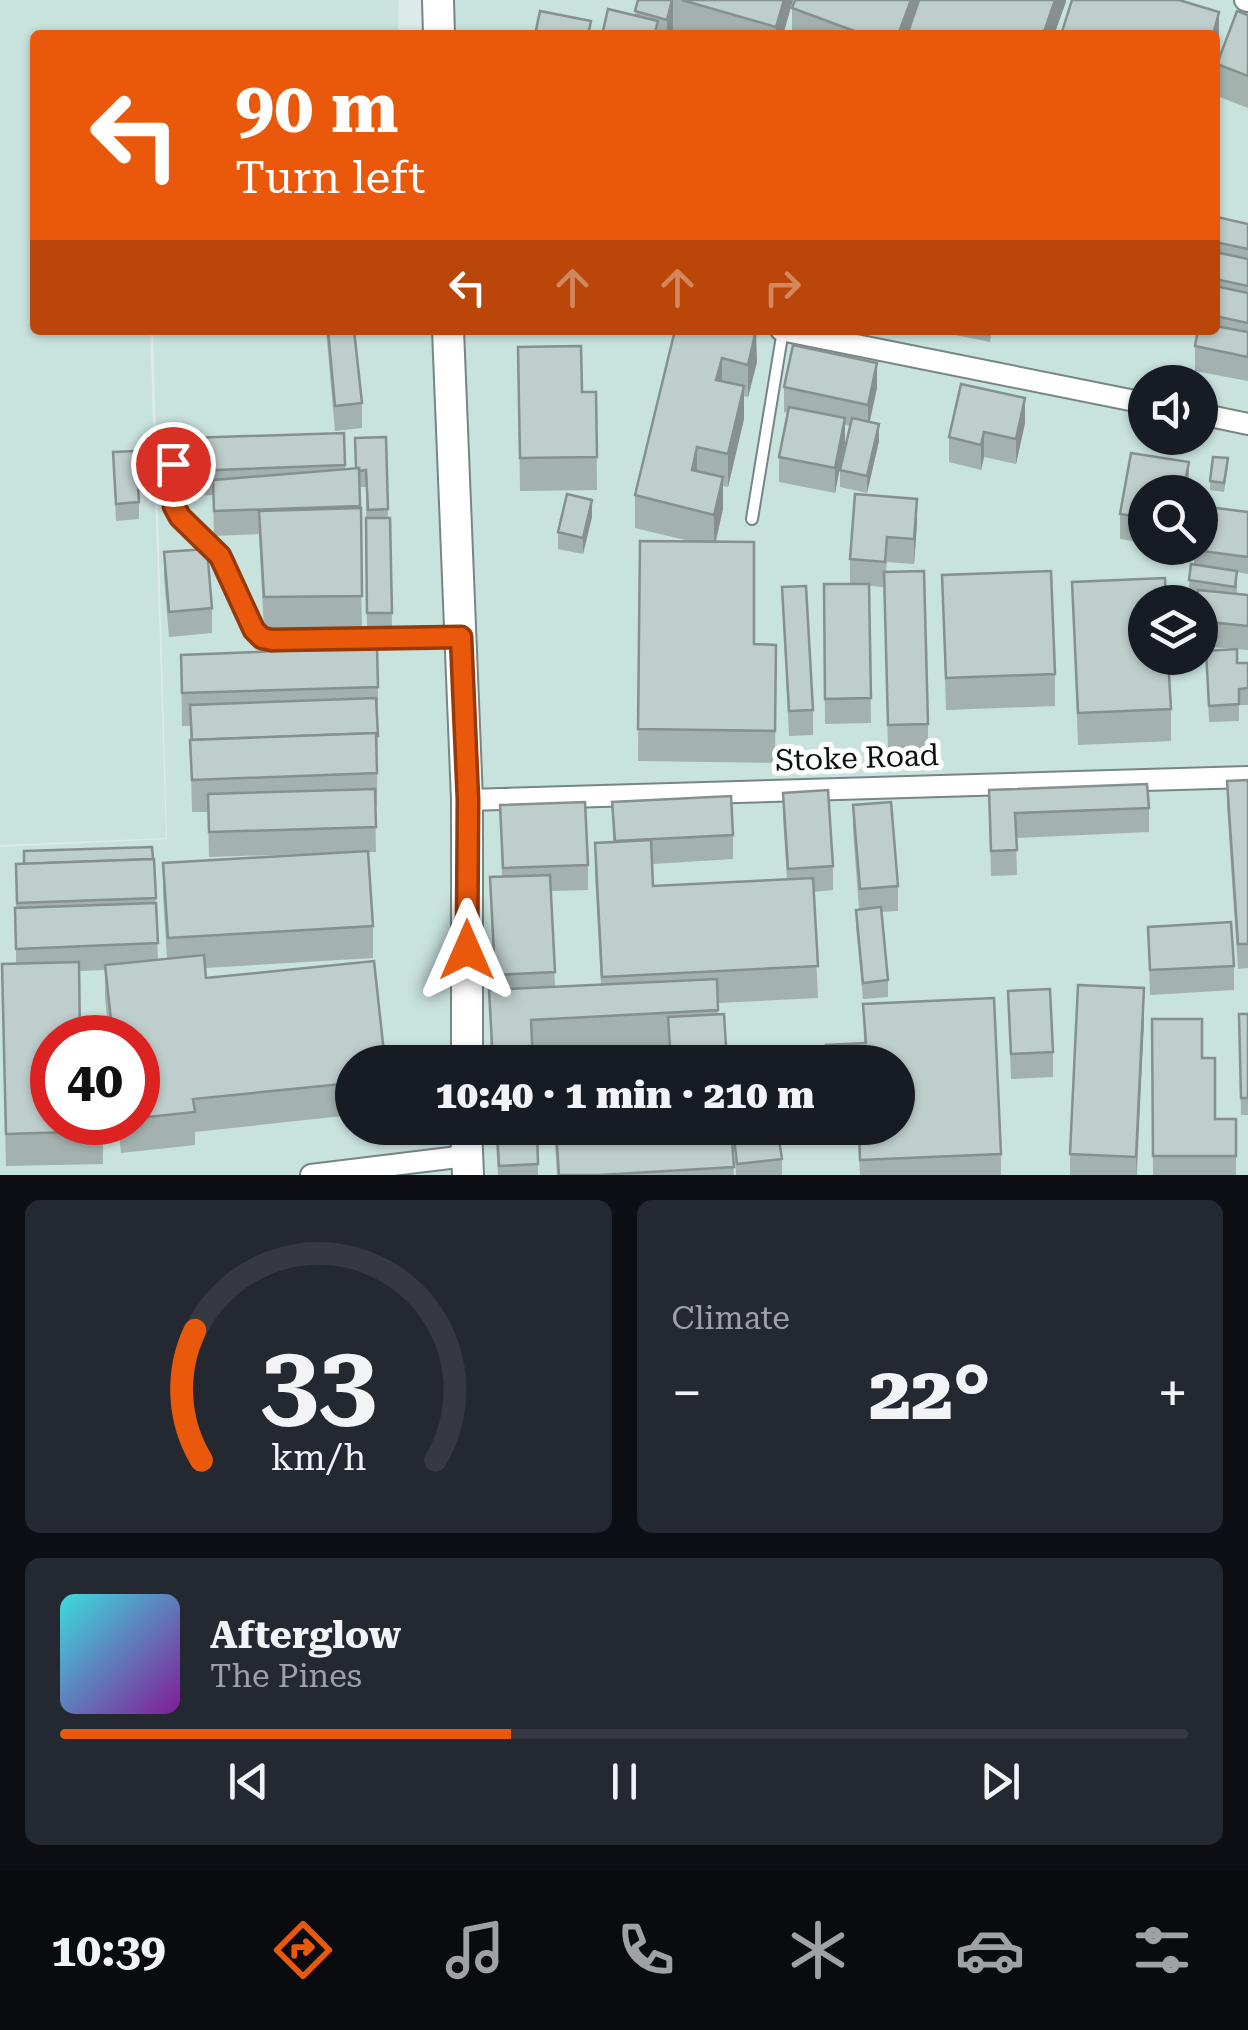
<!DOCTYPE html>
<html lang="en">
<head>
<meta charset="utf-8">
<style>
  :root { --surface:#171b24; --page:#242831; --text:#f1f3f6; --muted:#9ea1a6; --line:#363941; --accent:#ea580c }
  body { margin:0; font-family:"Roboto Serif",serif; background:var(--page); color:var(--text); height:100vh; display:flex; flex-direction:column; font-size:38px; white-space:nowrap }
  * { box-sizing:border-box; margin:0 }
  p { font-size:32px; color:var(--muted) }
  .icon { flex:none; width:55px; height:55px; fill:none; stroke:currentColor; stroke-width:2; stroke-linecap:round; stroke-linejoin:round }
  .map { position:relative; height:1175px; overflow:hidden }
  .details { display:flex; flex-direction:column; gap:25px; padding:25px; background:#0d0f14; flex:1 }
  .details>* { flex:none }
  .guide { position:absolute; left:30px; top:30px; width:1190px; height:305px; border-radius:10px; box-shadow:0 2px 8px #0004; background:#ea580c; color:#fff; overflow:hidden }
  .buttons { position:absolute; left:1128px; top:365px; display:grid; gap:20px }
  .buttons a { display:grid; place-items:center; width:90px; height:90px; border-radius:50%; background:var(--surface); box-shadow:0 2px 8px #0004; font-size:50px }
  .speed { position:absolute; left:30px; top:1015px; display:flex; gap:20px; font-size:50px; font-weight:700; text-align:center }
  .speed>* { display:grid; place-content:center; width:130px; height:130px; border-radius:50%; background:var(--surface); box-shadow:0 2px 8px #0004; line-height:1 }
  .speed .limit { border:15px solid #d22; background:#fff; color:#111 }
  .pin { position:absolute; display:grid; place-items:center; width:85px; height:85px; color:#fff; margin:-42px; border:5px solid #fff; border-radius:50%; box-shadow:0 2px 10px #0007 }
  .me { position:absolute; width:110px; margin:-55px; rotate:0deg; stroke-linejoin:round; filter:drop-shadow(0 0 8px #0008) }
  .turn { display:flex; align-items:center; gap:35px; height:210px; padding:0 40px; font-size:45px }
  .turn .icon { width:130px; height:130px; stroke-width:2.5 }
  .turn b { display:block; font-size:70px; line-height:85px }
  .lanes { display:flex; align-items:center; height:95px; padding:0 40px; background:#0003; justify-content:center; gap:50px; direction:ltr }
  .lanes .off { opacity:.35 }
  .big { font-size:75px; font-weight:800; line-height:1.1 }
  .details .tile { flex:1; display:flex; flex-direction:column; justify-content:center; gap:15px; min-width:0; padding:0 35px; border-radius:15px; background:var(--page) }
  .details .dial { align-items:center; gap:0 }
  .dial svg { height:260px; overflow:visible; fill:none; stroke:var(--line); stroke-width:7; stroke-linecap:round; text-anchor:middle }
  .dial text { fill:var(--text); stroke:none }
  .song { display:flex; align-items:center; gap:30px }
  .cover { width:120px; height:120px; border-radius:15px; background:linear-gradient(135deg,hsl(180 70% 55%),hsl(290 70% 35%)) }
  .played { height:10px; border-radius:5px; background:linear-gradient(90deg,var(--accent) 40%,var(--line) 40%) }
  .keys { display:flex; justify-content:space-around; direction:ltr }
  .heat { display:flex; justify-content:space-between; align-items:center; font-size:55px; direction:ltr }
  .details .tiles { flex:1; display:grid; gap:25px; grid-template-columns:1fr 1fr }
  .tile:last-child { grid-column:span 2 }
  .trip { position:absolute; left:335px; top:1045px; width:580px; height:100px; border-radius:50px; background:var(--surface); box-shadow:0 2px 8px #0004; font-weight:800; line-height:100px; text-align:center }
  .tab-bar { display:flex; height:160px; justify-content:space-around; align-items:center; background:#090b0e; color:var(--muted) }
  .tab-bar .icon { width:70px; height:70px }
  .tab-bar .current { color:var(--accent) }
  .tab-bar b { font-size:45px; color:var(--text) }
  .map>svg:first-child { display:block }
  .built { fill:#c8e2de; fill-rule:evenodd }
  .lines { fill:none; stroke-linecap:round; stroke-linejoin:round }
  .lane-casing { stroke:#778684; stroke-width:14 }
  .street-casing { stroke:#778684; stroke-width:24 }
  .secondary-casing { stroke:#778684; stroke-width:34 }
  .lane { stroke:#fff; stroke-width:10 }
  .street { stroke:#fff; stroke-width:20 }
  .secondary { stroke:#fff; stroke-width:30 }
  .wall { fill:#a3b1af }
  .shaded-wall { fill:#85908f }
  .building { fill:#bececc; stroke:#85908f; stroke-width:2.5 }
  .route-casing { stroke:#983908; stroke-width:25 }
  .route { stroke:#ea580c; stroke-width:18 }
  .labels { text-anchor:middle; stroke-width:10; stroke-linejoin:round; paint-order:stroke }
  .street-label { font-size:30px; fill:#0b1110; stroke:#fff }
</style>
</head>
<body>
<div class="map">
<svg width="1248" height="1175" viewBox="0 0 1248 1175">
  <rect width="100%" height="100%" fill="#dbebe9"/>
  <!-- built -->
  <g class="built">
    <path d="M0,0H399L398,35H35V330H150L166,838L0,845Z"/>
    <path d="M443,0H1248V1175H0V847L167,839L153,330H1215V35H445ZM1145,382H1200V438H1145ZM1145,492H1200V548H1145ZM1145,602H1200V658H1145ZM52,1038H138V1122H52ZM352,1062H898V1128H352Z"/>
  </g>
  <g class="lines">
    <!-- lane casing -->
    <g class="lane-casing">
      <g id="lane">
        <path d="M173,463L174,506L180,517L220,556L254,630L262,638L455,637"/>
        <path d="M752,519L783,330"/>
      </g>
    </g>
    <!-- street casing -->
    <g class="street-casing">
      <g id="street">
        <path d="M1245,0L1248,1"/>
        <path d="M781,330L1145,403"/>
        <path d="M1200,414L1248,424"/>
        <path d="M467,800L1248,777"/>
        <path d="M311,1175L466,1156"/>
      </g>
    </g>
    <!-- secondary casing -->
    <g class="secondary-casing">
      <g id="secondary">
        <path d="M438,0L439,35"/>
        <path d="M448,330L467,800V1062"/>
        <path d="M466,1128L468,1175"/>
      </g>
    </g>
    <!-- lane -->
    <use href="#lane" class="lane"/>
    <!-- street -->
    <use href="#street" class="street"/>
    <!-- secondary -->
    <use href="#secondary" class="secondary"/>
  </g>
  <!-- wall -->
  <g class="wall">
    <path d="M638,0H793L783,35H691L673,30L671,35H602L635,15Z"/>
    <path d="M1066,0L1054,35H792V8Z"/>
    <path d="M1248,15V108L1217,96V64Z"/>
    <path d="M1248,224V381L1195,371V346L1215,330V225Z"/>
    <path d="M326,330H354L362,403V428L335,431Z"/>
    <path d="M675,330L757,362L748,397L744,396V419L728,487L723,486V509L716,542L754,644L776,645L775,763L638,761L640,541H689L635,528V495Z"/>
    <path d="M930,330H992L990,342Z"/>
    <path d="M1102,330H1124L1123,334Z"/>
    <path d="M518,347L582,392H596L597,490L520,491Z"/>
    <path d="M784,387L877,388L869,422L879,441L867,493L840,487V470L850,426L845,425V442L835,493L779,482V457L788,413L784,412Z"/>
    <path d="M1025,423L1016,464L984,457L981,470L949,462V437Z"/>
    <path d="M344,433L345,469L356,468L386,437L388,518H390L392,630H367L366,487H359L362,629L264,630L259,534L214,536L213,495L189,496L188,438Z"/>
    <path d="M113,452L139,502V519L116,521Z"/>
    <path d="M1131,453L1189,462L1188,492H1145V543L1120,539V514Z"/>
    <path d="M1228,467L1224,492L1210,490V481Z"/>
    <path d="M855,494L917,524L914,564L887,562L886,572L928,724V749L888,750L884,587L869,586L871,723L825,724L824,584H850V559Z"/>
    <path d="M1248,512V574L1237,572V594L1248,595V650L1237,649V663H1248V705H1239V721L1209,722L1206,651L1235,649L1200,646V602L1197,598L1189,597V580L1194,565V548Z"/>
    <path d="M592,517L583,554L558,549V532Z"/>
    <path d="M164,552L212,608V633L169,637L164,577Z"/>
    <path d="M942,575L1055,674V706L946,710Z"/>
    <path d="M1072,582L1171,709V741L1078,745Z"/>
    <path d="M782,587L813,710V735L789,736Z"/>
    <path d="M181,655L378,687L377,806H375L376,852H368L373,926V958L205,968L206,978L352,1062V1115L195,1132V1145L121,1153L118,1122H138V1038H109L105,998V970L79,971L52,1122H103V1164L6,1166L2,996L16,964V864L154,859L158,960L167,959L163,896V863L340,853L209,857L208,812H192L190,726H182Z"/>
    <path d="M1248,780V968L1238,969L1227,806V781Z"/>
    <path d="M989,790L1149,808V832L1016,838L1017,875L991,876Z"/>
    <path d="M783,793L833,866V890L813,892L818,998L718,1003V1014L727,1062H669L668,1045L533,1052V1062H491L489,990H494L490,877H502L500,805L588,865V890L551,891L555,987L601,985L595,876V843L613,842L612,802L733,835V859L652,864L653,886L787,879L783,818Z"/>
    <path d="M853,805L898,886V911L881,912L888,980V997L863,999L856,927V910L859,909L853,830Z"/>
    <path d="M1148,927L1234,966V990L1150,995Z"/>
    <path d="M1008,991L1053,1052V1077L1011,1079Z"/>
    <path d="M863,1004L1001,1154V1175H860L858,1137L829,1138L828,1128H898V1062H826V1045L864,1043Z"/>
    <path d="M1239,1014H1248V1115H1241Z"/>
    <path d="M1152,1019L1202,1058L1215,1119H1236V1175H1153Z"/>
    <path d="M1144,1021L1137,1175H1070V1154Z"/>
    <path d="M495,1128H537L538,1175H498Z"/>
    <path d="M554,1128H620L621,1140L674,1137L673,1128H731L734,1175H557Z"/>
    <path d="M737,1128H770V1134L782,1159V1175H736L734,1138H738Z"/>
  </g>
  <!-- shaded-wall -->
  <g class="shaded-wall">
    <path d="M673,0V30L671,35H667V20Z"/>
    <path d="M784,0H793L783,35H776V27Z"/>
    <path d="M911,0H923L910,35H898Z"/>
    <path d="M1055,0H1066V2L1054,35H1043Z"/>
    <path d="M1219,12V44L1215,59V35H1213Z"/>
    <path d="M756,330L757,362L748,397V365Z"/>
    <path d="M722,358V391L716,380Z"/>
    <path d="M877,363V388L868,430V405Z"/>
    <path d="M744,386V419L728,487V454Z"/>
    <path d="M1025,398V423L1016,464V439Z"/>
    <path d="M845,418V442L835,493V468Z"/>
    <path d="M879,424V441L867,493V476Z"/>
    <path d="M984,432V457L981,470V445Z"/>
    <path d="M697,447V479L692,470Z"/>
    <path d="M1189,462L1188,492H1183Z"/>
    <path d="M723,477V509L714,547V515Z"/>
    <path d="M917,499V524L914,564V539Z"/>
    <path d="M592,500V517L583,554V538Z"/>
    <path d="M1144,988V1021L1136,1175V1157Z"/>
  </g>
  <!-- building -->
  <g class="building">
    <path d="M638,0H672L667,20L635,11Z"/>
    <path d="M682,0H784L776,27Z"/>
    <path d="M795,0H911L898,35H865L792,8Z"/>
    <path d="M919,0H1055L1043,35H907Z"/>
    <path d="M1072,0H1179L1219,12L1213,35H1061Z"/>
    <path d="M608,9L658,21L655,32L667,35H602Z"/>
    <path d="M540,11L591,21L588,35H535Z"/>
    <path d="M1237,11L1248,15V76L1217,64Z"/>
    <path d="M1217,217L1248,224V249L1215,242Z"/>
    <path d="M1215,252L1248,259V286L1215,279Z"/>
    <path d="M1215,286L1248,293V323L1215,316Z"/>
    <path d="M1215,326L1248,332V357L1195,346L1198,330H1215Z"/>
    <path d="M328,330H354L362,403L335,406Z"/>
    <path d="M675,330H756L748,365L722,358L716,380L744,386L728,454L697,447L692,470L723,477L714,515L635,495Z"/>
    <path d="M793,345L877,363L868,405L784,387Z"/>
    <path d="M581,346L582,392H596L597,457L520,458L518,347Z"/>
    <path d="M961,384L1025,398L1016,439L984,432L981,445L949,437Z"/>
    <path d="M789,407L845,418L835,468L779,457Z"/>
    <path d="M852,418L879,424L867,476L840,470Z"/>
    <path d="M344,433L345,465L189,471L188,438Z"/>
    <path d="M386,437L388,509L368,510L366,470L359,471V468H356L355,438Z"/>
    <path d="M136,451L139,502L116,504L113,452Z"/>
    <path d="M1131,453L1189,462L1183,492H1145V518L1120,514Z"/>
    <path d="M1213,457L1228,458L1224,483L1210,481Z"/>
    <path d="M359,468L360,506L214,511L213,480Z"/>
    <path d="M567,494L592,500L583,538L558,532Z"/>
    <path d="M855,494L917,499L914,539L887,537L885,562L850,559Z"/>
    <path d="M1200,506L1248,512V557L1194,550V548H1200Z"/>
    <path d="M361,508L362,596L264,597L259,511Z"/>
    <path d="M366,518H390L392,613H367Z"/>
    <path d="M640,541L754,542V644L776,645L775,731L638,729Z"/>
    <path d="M207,549L212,608L169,612L164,552Z"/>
    <path d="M1191,564L1237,571L1235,587L1189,580Z"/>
    <path d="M924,571L928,724L888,725L884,572Z"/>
    <path d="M1051,571L1055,674L946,678L942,575Z"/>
    <path d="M1165,578L1166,602H1145V658H1168L1171,709L1078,713L1072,582Z"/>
    <path d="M824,584H869L871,698L825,699Z"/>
    <path d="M806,586L813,710L789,711L782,587Z"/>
    <path d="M1198,590L1248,595V626L1200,621V602H1197Z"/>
    <path d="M377,647L378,687L182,693L181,655Z"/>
    <path d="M1237,649V663H1248V688L1239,689V704L1209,706L1206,651Z"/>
    <path d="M376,698L378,736H376V733L192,740L190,705Z"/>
    <path d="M376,733L377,773L192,780L190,740Z"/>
    <path d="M1248,780V944H1238L1227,781Z"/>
    <path d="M1147,784L1149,808L1015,813L1017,850L991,851L989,790Z"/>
    <path d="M375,789L376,827L209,832L208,794Z"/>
    <path d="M828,790L833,866L788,869L783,793Z"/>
    <path d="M731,796L733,835L615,841L612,802Z"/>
    <path d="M585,802L588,865L503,868L500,805Z"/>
    <path d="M891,802L898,886L860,889L853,805Z"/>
    <path d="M651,840L653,886L813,878L818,966L602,977L595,843Z"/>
    <path d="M152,847L153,859L24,864V851Z"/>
    <path d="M368,851L373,926L168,938L163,863Z"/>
    <path d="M154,859L156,898L17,903L16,864Z"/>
    <path d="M550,875L555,972L495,975L490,877Z"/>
    <path d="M156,903L158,943L16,949L15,908Z"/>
    <path d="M881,907L888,980L863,983L856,910Z"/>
    <path d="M1231,922L1234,966L1150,970L1148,927Z"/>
    <path d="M204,955L206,978L374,961L385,1062H352V1083L193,1099L195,1112L138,1118V1038H113L105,965Z"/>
    <path d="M79,962L80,1038H52V1122H103V1131L6,1134L2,964Z"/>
    <path d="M717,979L718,1010L531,1020L533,1062H493L489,990Z"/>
    <path d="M1078,985L1144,988L1136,1157L1070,1154Z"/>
    <path d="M1050,989L1053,1052L1011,1054L1008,991Z"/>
    <path d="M994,998L1001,1154L860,1160L859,1128H898V1062H826V1045L866,1043L863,1004Z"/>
    <path d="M724,1014L727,1062H671L668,1017Z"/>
    <path d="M1239,1014H1248V1098H1241Z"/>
    <path d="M1152,1019H1202V1058H1215V1119H1236V1156H1153Z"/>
    <path d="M593,1056V1062H552L551,1059Z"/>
    <path d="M497,1128H537L538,1164L499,1166Z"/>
    <path d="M556,1128H620L621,1140L676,1136L675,1128H731L734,1167L599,1175H559Z"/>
    <path d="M778,1133L782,1159L737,1164L734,1138Z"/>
  </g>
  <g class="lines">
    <!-- route casing -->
    <g class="route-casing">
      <path id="route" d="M173,464L174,506L180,517L220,556L254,630L262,638L272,640L461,637L468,800L467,950"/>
    </g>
    <!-- route -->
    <use href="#route" class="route"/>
  </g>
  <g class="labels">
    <!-- street labels -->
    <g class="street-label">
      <text transform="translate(857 758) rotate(-2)" y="10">Stoke Road</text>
    </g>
  </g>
</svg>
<div class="buttons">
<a><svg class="icon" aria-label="sound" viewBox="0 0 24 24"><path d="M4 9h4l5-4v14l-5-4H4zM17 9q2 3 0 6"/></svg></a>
<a><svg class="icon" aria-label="search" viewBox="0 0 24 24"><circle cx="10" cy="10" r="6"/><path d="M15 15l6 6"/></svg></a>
<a><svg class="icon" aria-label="layers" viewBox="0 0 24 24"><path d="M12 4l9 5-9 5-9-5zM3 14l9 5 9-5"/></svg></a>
</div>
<div class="speed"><div class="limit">40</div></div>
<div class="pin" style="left:173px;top:464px;background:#d93025"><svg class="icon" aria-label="arrive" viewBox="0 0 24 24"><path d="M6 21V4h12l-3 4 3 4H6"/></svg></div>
<svg class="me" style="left:467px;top:950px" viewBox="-20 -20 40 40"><path d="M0-17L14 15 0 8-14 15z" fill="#ea580c" stroke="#fff" stroke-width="4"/></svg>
<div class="trip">10:40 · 1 min · 210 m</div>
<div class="guide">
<div class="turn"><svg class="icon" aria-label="left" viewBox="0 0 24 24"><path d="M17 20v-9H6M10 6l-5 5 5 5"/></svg><div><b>90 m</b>Turn left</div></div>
<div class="lanes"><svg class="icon" aria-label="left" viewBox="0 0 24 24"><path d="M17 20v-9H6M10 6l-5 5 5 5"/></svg><svg class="icon off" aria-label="ahead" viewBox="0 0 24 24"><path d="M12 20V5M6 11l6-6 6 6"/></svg><svg class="icon off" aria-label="ahead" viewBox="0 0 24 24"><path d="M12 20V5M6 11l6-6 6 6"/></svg><svg class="icon off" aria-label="right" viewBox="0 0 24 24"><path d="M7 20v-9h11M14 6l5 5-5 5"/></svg></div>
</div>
</div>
<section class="details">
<div class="tiles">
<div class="tile dial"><svg viewBox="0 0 100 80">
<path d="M14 69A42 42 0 1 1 86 69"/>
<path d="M14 69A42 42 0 0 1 12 29" stroke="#ea580c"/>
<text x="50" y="56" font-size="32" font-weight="700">33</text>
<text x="50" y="72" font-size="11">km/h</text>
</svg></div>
<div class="tile"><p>Climate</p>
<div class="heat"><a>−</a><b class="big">22°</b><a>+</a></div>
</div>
<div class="tile">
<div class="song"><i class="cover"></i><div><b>Afterglow</b><p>The Pines</p></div></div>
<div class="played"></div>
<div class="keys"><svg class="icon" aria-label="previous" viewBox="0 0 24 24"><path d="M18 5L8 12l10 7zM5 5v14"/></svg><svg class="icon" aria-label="pause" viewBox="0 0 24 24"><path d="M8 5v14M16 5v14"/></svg><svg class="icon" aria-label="next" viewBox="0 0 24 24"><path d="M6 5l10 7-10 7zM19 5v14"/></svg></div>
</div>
</div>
</section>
<nav class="tab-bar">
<b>10:39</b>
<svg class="icon current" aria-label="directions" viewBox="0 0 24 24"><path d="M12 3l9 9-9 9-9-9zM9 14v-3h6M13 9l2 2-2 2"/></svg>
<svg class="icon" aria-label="music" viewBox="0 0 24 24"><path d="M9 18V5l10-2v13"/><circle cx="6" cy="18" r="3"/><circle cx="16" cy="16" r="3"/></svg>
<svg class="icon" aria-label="phone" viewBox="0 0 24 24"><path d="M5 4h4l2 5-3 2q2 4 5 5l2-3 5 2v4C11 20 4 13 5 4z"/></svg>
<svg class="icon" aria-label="climate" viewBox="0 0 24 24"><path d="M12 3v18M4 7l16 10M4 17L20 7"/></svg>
<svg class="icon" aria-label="car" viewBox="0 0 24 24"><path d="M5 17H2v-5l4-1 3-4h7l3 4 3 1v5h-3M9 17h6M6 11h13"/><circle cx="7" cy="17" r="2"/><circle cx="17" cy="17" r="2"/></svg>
<svg class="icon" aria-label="filters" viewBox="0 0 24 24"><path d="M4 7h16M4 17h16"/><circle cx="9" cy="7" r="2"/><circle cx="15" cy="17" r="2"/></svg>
</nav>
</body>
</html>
